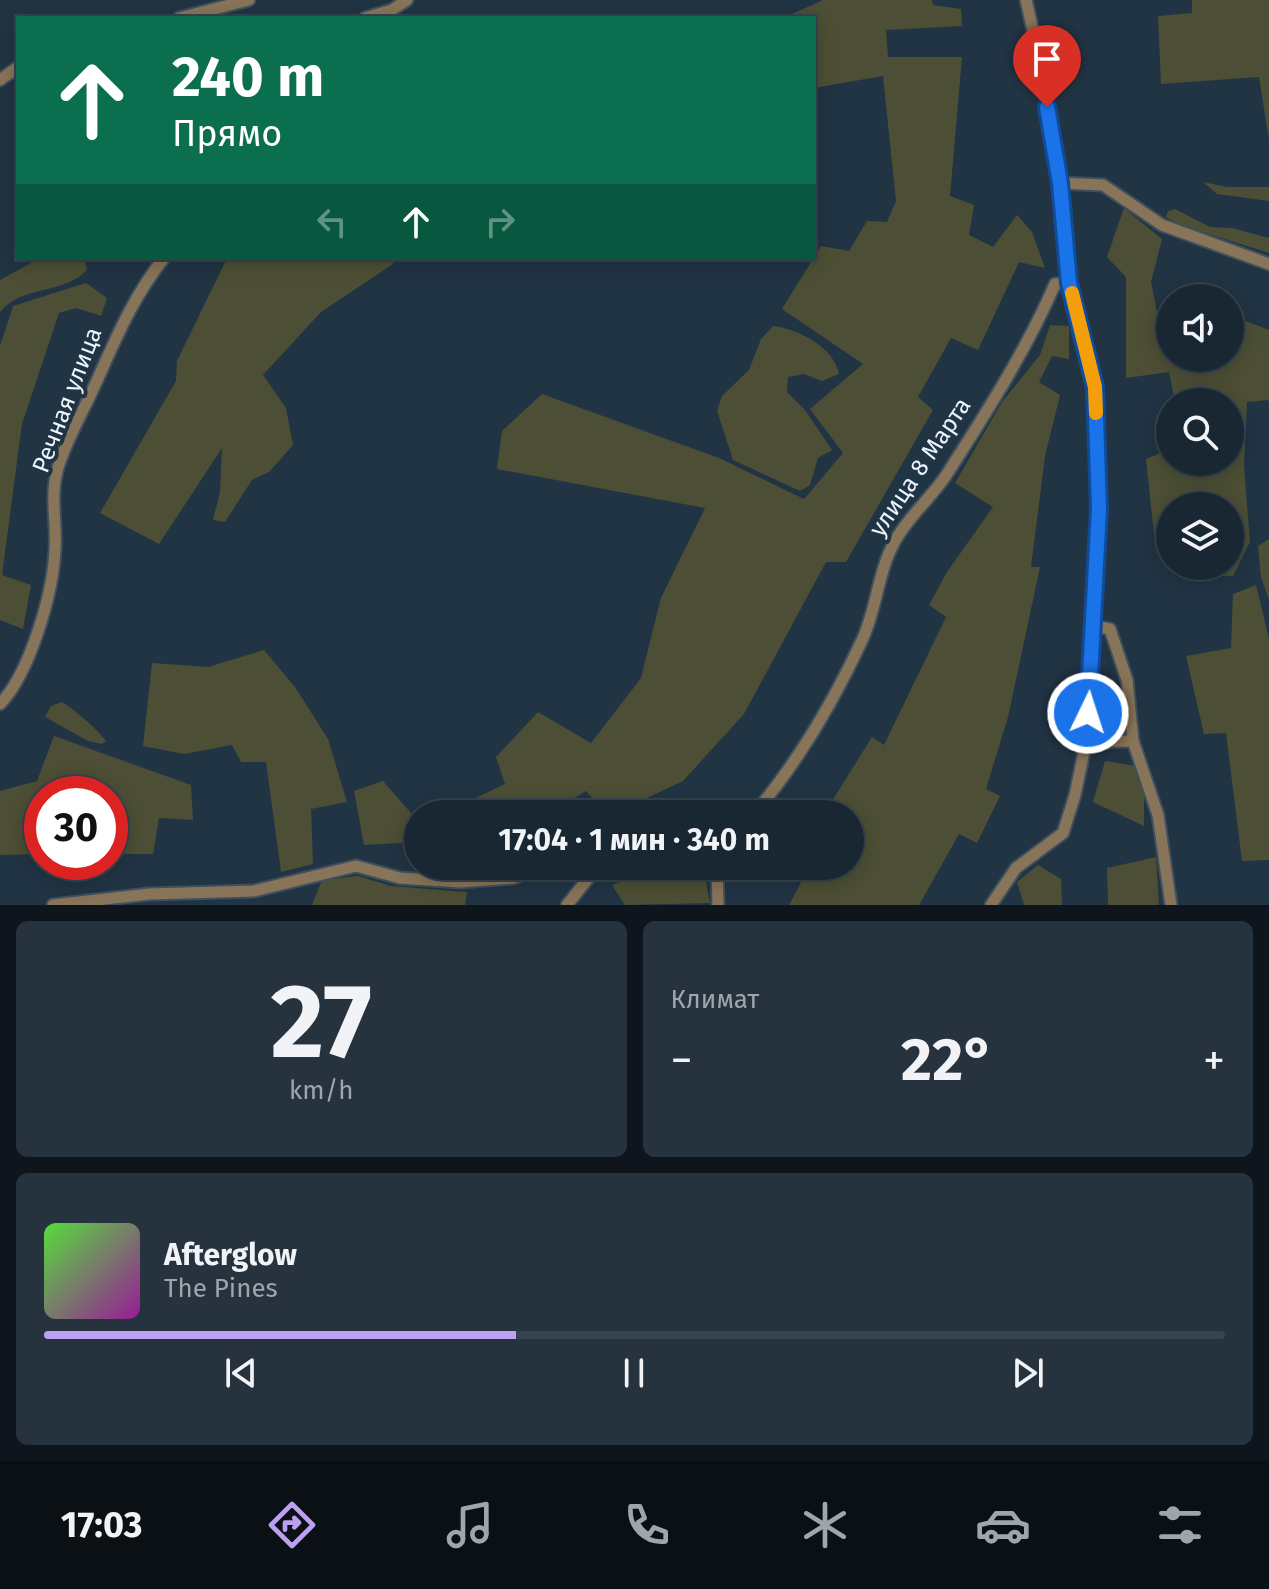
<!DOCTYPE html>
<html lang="ru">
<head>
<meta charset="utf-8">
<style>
  :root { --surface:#192733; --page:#26333f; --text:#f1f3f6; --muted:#9fa5ac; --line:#37444e; --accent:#bca0f2 }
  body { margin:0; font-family:"Fira Sans",sans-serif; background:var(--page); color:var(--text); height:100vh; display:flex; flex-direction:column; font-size:30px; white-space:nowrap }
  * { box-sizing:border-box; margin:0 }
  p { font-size:26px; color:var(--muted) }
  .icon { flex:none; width:44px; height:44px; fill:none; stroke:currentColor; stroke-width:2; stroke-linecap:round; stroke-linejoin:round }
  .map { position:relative; height:905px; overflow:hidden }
  .side { display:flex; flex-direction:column; gap:16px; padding:16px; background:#0e151c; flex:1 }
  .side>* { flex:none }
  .banner { position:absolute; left:16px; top:16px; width:800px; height:244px; border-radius:0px; box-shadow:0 4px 20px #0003,0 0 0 2px var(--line); background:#0b6e4f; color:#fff; overflow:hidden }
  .buttons { position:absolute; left:1156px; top:284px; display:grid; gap:16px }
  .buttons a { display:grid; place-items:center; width:88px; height:88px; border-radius:50%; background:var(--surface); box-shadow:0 4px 20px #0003,0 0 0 2px var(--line); font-size:40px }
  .speed { position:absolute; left:24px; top:776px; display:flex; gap:16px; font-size:40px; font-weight:700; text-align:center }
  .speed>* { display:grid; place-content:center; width:104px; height:104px; border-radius:50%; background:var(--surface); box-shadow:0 4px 20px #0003,0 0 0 2px var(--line); line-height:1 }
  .speed .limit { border:12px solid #d22; background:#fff; color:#111 }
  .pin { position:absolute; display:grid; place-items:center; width:68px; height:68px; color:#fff; margin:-82px -34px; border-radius:50% 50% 50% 0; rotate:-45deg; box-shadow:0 0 8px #0007 }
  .pin .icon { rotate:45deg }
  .me { position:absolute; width:88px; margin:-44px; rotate:4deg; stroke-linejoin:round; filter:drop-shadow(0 0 6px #0008) }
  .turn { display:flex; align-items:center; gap:28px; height:168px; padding:0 24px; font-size:36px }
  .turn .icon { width:104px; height:104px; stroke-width:2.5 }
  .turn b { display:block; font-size:56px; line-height:68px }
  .lanes { display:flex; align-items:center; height:76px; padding:0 24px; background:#0003; justify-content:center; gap:40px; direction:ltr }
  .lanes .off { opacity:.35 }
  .big { font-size:60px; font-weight:700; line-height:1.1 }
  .side .tile { flex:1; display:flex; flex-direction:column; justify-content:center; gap:12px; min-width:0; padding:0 28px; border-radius:12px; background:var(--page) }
  .side .dial { align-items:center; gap:0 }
  .dial b { font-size:104px; line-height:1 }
  .song { display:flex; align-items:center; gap:24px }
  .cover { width:96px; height:96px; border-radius:12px; background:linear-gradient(135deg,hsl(110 70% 55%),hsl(300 70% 35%)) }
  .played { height:8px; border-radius:4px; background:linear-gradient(90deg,var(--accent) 40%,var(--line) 40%) }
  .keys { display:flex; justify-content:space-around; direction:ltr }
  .heat { display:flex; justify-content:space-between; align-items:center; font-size:44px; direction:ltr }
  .side .tiles { flex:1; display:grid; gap:16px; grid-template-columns:1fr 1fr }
  .tile:last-child { grid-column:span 2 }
  .trip { position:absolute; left:404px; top:800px; width:460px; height:80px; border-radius:40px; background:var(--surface); box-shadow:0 4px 20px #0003,0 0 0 2px var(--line); font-weight:700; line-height:80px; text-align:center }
  .tabs { display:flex; height:128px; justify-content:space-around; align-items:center; background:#0a1014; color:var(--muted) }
  .tabs .icon { width:56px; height:56px }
  .tabs .active { color:var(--accent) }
  .tabs b { font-size:36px; color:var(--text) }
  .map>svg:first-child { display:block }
  .green { fill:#4c4f35 }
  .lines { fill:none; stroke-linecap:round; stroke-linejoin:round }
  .minor-casing { stroke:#3e4f5e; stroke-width:15 }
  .minor { stroke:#887458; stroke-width:11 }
  .route-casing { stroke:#114b97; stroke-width:20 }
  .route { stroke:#1a73e8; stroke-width:14 }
  .slow { stroke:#f59e0b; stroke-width:14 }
  .labels { text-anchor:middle; stroke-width:8; stroke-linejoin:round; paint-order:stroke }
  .street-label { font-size:24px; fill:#edf6fe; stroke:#213444 }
</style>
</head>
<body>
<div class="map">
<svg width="1269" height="905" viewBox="0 0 1269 905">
  <rect width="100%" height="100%" fill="#213444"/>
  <!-- green -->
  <g class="green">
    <path d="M823,0H932L933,5L961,9L962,26L886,30L888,57H962L950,196L974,205L969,235L993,247L1017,215L1032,232L1045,268L1019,262L978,350L951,338L918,397L933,410L846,562H826L744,714L683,781L613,814H606L586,791L547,814H442L505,784L496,757L538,712L591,743L641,678L661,598L705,508L497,469L502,431L542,394L719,458L804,499L843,453L810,409L863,364L782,309L821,246L849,251L867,221L887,222L896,201L883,76L814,88V18H783Z"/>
    <path d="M1192,0H1269V140L1259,77L1161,84L1158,16L1192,13Z"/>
    <path d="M1203,182L1227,187H1269V201L1217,194Z"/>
    <path d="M1124,208L1162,239L1151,282L1158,317L1170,321V358H1230V315L1269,330V403L1268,400L1247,402L1244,467L1250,542L1233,576H1198L1196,566H1230V506H1170V535L1154,534L1146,459L1170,449V462H1230V402H1175L1169,372L1126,378V277L1107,257Z"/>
    <path d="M1175,209L1210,227L1232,228L1269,238V253L1180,225L1166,217L1168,211Z"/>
    <path d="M40,258H84L87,270C63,295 22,285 0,312V280Z"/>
    <path d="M227,258H391L393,264L321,312L263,375L286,408L293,445L269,472L252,480L225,522L213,520L220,492L222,448L159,544L100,513L176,381L177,361Z"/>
    <path d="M86,283L107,298L101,316L76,308L59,313L22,424L2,575L31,585L23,629L0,620V346L13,306Z"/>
    <path d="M1050,325L1069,326V359L1052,356L1039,382L1060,395L1045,456L1031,567H1040L1008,717L986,789L1000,796L977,843L959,834L919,905H789L805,875L796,866H850V814H824L872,737L884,745L946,617L929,605L947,572L993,507L955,483L1002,402L1040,355Z"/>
    <path d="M773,326C798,329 834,347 839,374L822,381L804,374L788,377L787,392L805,410L832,450L818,458L810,485L800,491L733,460L717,411L722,396L749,370L761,339Z"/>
    <path d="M1269,539V600L1261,577L1258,546Z"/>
    <path d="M1256,585L1269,639V860L1242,861L1226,733L1204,734L1186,656L1231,648L1233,594Z"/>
    <path d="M264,650L295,687L328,739L347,802L311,809L313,864L281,872L266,762H241L232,745L184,754L143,746L152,663L208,667Z"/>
    <path d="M62,702C74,709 98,730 106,741L102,744L88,741L45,717L51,706Z"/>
    <path d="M54,736L191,785L193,820L159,818L153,854H110V794H42V854L0,855V791L37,781Z"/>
    <path d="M1105,761L1135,766L1144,791V826L1093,802Z"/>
    <path d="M383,781L418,821V842L364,845L354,791Z"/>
    <path d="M1156,857L1159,905H1108L1107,868Z"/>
    <path d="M1038,865L1061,879L1062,905H1024L1017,882Z"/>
    <path d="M666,866H703L710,903L625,905L612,885Z"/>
    <path d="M358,876L391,886L467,892L465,905H312L322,880Z"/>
  </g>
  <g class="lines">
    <!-- minor casing -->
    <g class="minor-casing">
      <g id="minor">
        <path d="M179,18L249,0"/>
        <path d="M365,18L392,10L407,0"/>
        <path d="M0,80L18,67"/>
        <path d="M1060,183L1103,185L1162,225L1269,264"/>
        <path d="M1094,626L1110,629L1127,680L1133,741L1158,815L1171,905"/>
        <path d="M0,704C30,673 53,593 55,550C57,524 50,498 57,471C65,442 82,414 94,387C115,341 132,298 164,258"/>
        <path d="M1086,742L1133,741"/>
        <path d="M754,814C797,763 835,699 863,638C877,607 878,571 895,541C908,517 932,497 947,474C986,413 1026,351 1055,284L1069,283"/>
        <path d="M717,866L718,905"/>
        <path d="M53,905L149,894L254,891L356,866L400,878L460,882L513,878L544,866"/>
        <path d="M567,905L598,866"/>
        <path d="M991,905L1016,868L1063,833L1075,795L1086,742L1099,509L1095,387L1069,283L1060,183L1050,136L1044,78L1026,0"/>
      </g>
    </g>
    <!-- minor -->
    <use href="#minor" class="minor"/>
  </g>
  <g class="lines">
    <!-- route casing -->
    <g class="route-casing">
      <path id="route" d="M1047,107L1060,183L1069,283L1095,387L1099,509L1088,713"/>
    </g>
    <!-- route -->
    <use href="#route" class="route"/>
    <!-- slow -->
    <path class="slow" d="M1072,293L1095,387L1096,413"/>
  </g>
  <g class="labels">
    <!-- street labels -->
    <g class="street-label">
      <text transform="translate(67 400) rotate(-69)" y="8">Речная улица</text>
      <text transform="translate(920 467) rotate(-56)" y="8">улица 8 Марта</text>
    </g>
  </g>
</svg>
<div class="buttons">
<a><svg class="icon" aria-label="sound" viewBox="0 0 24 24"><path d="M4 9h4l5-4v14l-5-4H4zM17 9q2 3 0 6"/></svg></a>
<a><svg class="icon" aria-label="search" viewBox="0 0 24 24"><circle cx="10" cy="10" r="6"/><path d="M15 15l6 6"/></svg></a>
<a><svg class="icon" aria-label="layers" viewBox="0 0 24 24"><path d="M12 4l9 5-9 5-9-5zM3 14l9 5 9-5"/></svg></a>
</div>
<div class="speed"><div class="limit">30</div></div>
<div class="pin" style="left:1047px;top:107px;background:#d93025"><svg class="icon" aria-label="arrive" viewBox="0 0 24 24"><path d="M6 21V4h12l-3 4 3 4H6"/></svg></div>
<svg class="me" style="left:1088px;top:713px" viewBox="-20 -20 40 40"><circle r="17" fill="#1a73e8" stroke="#fff" stroke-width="3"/><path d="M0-11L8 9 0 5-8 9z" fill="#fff"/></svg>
<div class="trip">17:04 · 1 мин · 340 m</div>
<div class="banner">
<div class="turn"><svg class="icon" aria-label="ahead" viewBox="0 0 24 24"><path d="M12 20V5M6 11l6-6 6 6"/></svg><div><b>240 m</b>Прямо</div></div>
<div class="lanes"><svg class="icon off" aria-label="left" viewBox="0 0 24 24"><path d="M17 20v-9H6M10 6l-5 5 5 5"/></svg><svg class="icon" aria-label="ahead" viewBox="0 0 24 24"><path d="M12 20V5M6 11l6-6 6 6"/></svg><svg class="icon off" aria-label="right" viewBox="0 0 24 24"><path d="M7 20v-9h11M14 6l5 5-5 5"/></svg></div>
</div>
</div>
<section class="side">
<div class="tiles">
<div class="tile dial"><b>27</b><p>km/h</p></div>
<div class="tile"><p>Климат</p>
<div class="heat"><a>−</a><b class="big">22°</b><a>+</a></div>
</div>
<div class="tile">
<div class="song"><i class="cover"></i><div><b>Afterglow</b><p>The Pines</p></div></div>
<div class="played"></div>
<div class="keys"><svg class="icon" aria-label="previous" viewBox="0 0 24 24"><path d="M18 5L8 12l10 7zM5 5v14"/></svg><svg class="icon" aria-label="pause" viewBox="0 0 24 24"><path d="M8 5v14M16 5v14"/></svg><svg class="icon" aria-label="next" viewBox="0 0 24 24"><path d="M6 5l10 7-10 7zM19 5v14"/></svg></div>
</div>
</div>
</section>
<nav class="tabs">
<b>17:03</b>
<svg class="icon active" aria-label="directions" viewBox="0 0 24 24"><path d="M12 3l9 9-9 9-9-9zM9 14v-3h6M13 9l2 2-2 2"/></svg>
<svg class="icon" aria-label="music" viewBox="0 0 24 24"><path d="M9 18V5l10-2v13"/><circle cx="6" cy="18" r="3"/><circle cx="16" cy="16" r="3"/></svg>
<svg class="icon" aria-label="phone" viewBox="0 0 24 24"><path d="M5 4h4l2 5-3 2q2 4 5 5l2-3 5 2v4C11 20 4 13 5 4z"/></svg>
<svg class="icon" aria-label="climate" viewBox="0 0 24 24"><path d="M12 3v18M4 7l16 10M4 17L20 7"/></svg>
<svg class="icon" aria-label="car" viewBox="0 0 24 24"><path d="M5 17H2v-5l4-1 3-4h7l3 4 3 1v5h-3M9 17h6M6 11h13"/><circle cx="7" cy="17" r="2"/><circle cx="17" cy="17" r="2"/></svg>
<svg class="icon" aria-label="filters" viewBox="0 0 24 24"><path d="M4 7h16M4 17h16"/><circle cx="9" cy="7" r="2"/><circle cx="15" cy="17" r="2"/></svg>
</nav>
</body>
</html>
